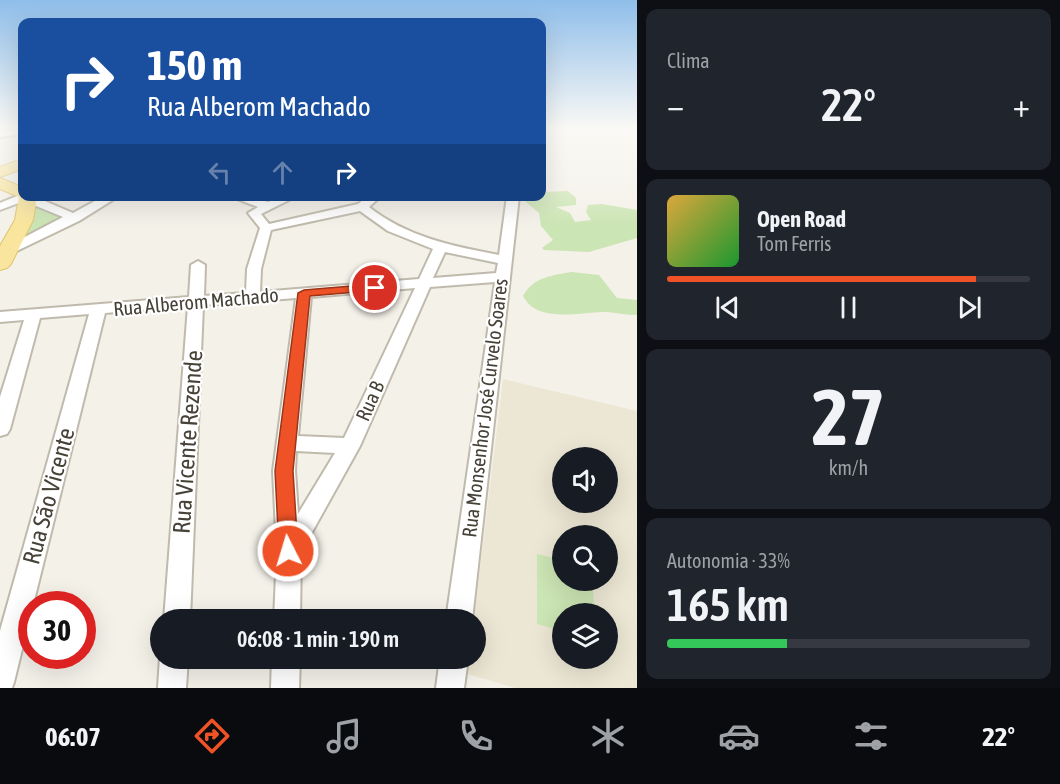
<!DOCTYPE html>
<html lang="pt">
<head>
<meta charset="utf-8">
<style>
  :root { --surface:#171b24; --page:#20242c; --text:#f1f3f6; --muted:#9ea1a6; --line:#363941; --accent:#ee5226 }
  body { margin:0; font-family:"Asap Condensed",sans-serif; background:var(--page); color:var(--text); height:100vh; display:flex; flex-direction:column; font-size:22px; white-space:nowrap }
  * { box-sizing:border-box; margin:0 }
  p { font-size:20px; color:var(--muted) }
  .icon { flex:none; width:33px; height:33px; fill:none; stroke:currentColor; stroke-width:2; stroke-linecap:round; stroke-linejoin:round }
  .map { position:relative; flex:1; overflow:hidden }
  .drawer { display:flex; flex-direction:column; gap:9px; padding:9px; background:#0d0f14; width:423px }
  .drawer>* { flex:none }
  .guide { position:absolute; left:18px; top:18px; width:528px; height:183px; border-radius:12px; box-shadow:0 6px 24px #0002; background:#1a4fa0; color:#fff; overflow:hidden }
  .fabs { position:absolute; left:552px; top:447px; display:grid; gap:12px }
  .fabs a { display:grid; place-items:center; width:66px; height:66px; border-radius:50%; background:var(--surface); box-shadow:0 6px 24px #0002; font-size:30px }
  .speed { position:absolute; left:18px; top:591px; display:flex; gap:12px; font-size:30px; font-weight:700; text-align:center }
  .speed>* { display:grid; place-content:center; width:78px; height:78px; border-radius:50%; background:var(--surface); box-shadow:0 6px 24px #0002; line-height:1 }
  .speed .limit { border:9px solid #d22; background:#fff; color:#111 }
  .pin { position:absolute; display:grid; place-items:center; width:51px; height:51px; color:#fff; margin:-26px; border:3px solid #fff; border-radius:50%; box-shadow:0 2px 6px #0007 }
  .me { position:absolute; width:66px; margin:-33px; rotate:355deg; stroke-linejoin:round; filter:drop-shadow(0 0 4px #0008) }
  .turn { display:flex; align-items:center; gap:21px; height:126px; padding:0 30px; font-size:27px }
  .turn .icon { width:78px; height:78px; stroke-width:2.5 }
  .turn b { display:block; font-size:42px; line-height:51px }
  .lanes { display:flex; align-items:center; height:57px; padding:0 30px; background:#0003; justify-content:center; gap:30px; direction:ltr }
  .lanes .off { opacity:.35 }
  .big { font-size:45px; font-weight:600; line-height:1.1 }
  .drawer .widget { flex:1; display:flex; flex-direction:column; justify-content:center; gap:9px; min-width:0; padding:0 21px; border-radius:12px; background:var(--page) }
  .drawer .dial { align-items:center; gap:0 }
  .dial b { font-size:78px; line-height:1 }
  .song { display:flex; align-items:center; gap:18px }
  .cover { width:72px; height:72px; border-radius:9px; background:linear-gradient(135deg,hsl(40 70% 55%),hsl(130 70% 35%)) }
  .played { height:6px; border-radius:3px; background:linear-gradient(90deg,var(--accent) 85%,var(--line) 85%) }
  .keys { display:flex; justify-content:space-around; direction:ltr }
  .heat { display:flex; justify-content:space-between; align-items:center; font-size:33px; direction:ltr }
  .charge { height:9px; border-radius:4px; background:linear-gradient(90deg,#34c759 33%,var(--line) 0) }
  .trip { position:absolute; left:150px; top:609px; width:336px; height:60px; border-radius:30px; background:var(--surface); box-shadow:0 6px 24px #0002; font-weight:600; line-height:60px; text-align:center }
  .tab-bar { display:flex; height:96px; justify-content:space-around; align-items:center; background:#090b0e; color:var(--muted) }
  .tab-bar .icon { width:42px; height:42px }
  .tab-bar .on { color:var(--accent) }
  .tab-bar b { font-size:27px; color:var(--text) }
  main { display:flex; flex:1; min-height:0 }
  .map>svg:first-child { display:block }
  .education { fill:#ece7d4; fill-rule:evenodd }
  .green { fill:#cce5b4 }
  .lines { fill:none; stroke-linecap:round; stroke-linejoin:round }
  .street-casing { stroke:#bfbaac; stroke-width:4 }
  .primary-casing { stroke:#dec46d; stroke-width:2 }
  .street { fill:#fff; fill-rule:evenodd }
  .primary { fill:#f9e59d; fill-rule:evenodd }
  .route { fill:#ee5226; stroke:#9b3519; stroke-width:1.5 }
  .labels { text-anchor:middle; stroke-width:4.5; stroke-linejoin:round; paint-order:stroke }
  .street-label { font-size:20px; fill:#474238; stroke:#fff }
  .near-street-label { font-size:24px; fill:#474238; stroke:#fff }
</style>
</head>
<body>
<main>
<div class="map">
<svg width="637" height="688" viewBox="0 0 637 688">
  <rect width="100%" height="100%" fill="#f4f1e9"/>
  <!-- education -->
  <path class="education" d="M503,379L637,411V688H515L467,674L469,659L476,658L474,619ZM562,458H608V502H562ZM562,536H608V580H562ZM562,614H608V658H562Z"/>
  <!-- green -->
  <g class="green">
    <path d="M568,191L576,198V205L556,207L570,213L575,222L591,220L586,212L588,205L602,204L637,210V238L589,252L544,250L542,248L553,240L541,226L539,213L525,201L531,197L542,196L543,192Z"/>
    <path d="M33,205L66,218L18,246Z"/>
    <path d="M572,272L599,275L617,298L637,300V315C627,315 618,313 608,312C583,311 538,325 523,296C533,277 554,275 572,272Z"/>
    <path d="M537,554L562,560V580L592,581L595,613L562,614V631L537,624Z"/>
  </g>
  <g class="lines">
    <!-- street casing -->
    <g class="street-casing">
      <g id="street">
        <path d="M22,129V134L0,137V131Z"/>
        <path d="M22,194V196H33L73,213L104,196H119L79,221L0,259V250L63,217L24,201L0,210V203Z"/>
        <path d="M229,196H248L268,202L282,196H297L261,214L269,224L358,204L368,196H381L369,207C407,237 452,246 499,255L507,196H519L472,620H446L495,282L430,287L360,446L301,552L300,620H274L277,551L273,471L296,298L203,305L190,620H164L188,306L105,313L14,682L12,688H0V631L89,314L40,318L10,429L7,434L0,436V397L24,320L0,322V312L189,297L191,265L198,261L205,265L204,296L246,293L247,269L260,228L248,213L258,207ZM360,211L388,231L433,249L419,279L260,292L261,269L271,230ZM445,252L498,263L496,273L433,278ZM415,288L344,438L298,436L311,297ZM296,451L335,453L298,514L295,471Z"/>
        <path d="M160,657L188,658L186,688H158Z"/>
        <path d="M272,658H300L299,688H271Z"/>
        <path d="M440,658H468L464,688H436Z"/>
      </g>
    </g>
    <!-- primary casing -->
    <g class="primary-casing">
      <g id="primary">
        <path d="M22,159V169L0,177V167Z"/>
        <path d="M0,178L22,187V196H37L33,220L11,264L7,268L0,270V246L15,220L19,197L0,189Z"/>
      </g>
    </g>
    <!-- street -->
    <use href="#street" class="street"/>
    <!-- primary -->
    <use href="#primary" class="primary"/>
  </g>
  <!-- sky -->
  <linearGradient id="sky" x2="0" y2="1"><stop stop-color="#8fbeea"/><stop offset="0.57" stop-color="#faf9f5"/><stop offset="1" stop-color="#faf9f5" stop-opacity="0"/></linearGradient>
  <rect width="637" height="225" fill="url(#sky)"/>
  <!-- route -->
  <path class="route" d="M375,284L381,288L380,290L310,296L293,471L298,551L295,557L288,560L281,557L279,551L275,471L298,293L304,290Z"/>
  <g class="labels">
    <!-- street labels -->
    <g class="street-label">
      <text transform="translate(196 302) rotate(-5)" y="7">Rua Alberom Machado</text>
      <text transform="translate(370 401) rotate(-66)" y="7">Rua B</text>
      <text transform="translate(485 408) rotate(-83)" y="7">Rua Monsenhor José Curvelo Soares</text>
    </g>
    <!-- near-street labels -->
    <g class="near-street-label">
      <text transform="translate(188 442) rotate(-86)" y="8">Rua Vicente Rezende</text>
      <text transform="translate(49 496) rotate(-75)" y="8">Rua São Vicente</text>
    </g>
  </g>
</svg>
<div class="fabs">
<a><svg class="icon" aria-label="sound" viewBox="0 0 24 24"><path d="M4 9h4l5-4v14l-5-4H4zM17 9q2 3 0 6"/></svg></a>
<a><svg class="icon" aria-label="search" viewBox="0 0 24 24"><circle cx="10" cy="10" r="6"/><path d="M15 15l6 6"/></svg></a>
<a><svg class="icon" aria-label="layers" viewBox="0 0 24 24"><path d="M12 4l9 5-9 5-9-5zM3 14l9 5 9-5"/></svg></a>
</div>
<div class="speed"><div class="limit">30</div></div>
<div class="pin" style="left:375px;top:288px;background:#d93025"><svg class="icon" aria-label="arrive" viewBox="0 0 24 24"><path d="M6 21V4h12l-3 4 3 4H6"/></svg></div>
<svg class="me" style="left:288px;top:551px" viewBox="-20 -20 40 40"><circle r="17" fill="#ee5226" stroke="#fff" stroke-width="3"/><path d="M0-11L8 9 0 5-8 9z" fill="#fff"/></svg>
<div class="trip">06:08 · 1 min · 190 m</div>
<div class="guide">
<div class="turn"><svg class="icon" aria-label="right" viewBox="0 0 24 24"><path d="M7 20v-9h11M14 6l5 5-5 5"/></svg><div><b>150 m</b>Rua Alberom Machado</div></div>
<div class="lanes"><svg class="icon off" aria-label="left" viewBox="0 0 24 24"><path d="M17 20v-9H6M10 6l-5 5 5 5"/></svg><svg class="icon off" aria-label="ahead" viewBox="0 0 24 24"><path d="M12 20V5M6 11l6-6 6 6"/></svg><svg class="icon" aria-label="right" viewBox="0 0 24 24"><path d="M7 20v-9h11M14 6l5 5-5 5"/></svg></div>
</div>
</div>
<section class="drawer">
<div class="widget"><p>Clima</p>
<div class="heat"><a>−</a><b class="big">22°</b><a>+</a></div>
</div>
<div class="widget">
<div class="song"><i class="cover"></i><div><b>Open Road</b><p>Tom Ferris</p></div></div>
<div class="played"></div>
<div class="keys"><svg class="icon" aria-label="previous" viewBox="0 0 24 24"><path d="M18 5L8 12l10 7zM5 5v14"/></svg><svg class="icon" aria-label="pause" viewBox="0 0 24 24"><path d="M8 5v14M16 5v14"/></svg><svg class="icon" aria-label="next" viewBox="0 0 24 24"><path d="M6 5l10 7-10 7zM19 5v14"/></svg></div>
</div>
<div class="widget dial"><b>27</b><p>km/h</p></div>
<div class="widget"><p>Autonomia · 33%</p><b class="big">165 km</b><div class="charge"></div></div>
</section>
</main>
<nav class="tab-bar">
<b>06:07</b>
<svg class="icon on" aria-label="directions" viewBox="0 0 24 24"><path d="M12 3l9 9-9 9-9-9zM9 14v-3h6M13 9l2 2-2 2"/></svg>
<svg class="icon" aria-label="music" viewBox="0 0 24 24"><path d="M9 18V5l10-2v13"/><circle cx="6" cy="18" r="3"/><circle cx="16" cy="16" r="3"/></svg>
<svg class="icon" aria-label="phone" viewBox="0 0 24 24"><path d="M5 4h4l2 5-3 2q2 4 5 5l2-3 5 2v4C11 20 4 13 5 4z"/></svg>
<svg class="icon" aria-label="climate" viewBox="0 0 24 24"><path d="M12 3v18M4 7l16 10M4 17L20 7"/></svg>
<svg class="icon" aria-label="car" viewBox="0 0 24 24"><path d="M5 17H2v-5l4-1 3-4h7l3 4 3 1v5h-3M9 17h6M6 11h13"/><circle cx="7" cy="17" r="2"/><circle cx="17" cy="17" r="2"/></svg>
<svg class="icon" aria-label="filters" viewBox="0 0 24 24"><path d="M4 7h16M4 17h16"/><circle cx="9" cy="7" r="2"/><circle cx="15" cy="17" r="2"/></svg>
<b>22°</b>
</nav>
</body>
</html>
